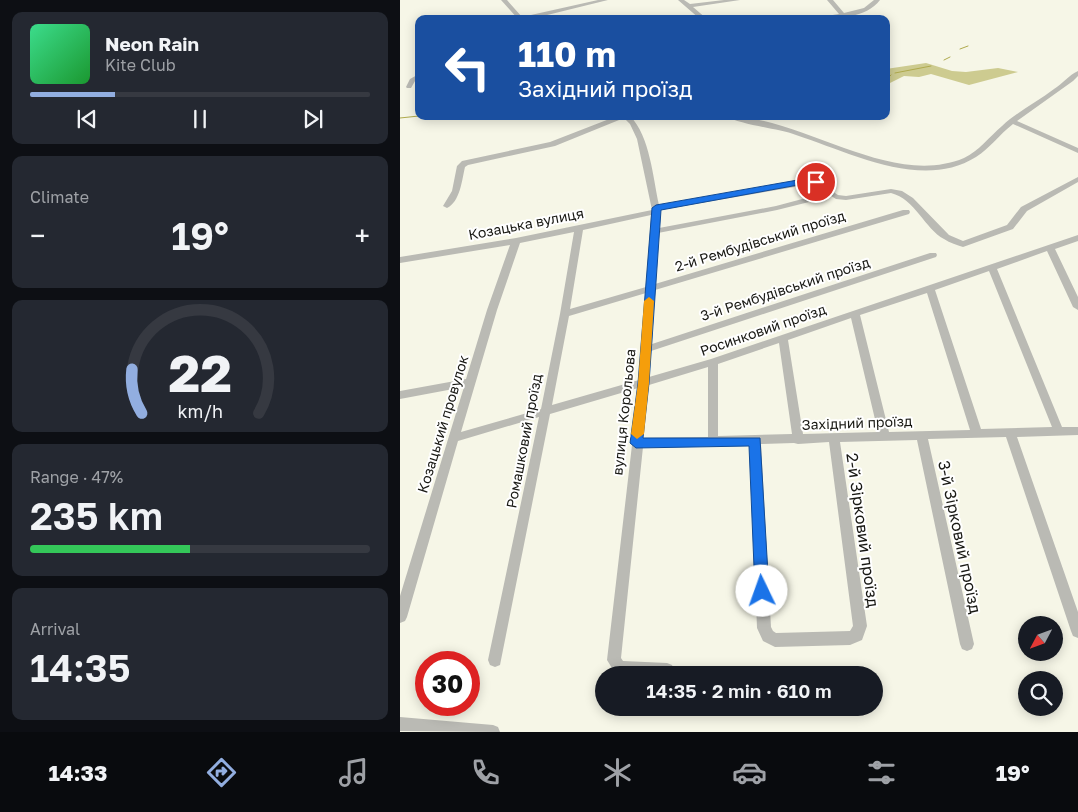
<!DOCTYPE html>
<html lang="en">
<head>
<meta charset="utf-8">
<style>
  :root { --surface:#171b24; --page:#242831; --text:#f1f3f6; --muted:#9ea1a6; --line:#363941; --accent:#92aee0 }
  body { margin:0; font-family:"Golos Text",sans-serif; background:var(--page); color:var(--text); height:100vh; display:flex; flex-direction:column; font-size:19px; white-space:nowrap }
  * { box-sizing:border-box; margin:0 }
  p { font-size:16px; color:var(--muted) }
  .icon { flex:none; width:28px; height:28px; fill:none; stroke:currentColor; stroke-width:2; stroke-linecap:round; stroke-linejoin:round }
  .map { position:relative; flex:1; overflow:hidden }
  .details { display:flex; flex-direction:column; gap:12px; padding:12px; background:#0d0f14; width:400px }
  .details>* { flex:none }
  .banner { position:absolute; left:15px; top:15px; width:475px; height:105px; border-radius:10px; box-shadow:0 2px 12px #0003; background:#1a4fa0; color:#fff; overflow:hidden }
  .needle { width:32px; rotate:229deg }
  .controls { position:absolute; left:618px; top:616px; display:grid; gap:10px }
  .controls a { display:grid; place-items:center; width:45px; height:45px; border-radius:50%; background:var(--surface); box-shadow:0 2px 12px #0003; font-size:25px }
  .speed { position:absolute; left:15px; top:651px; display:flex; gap:10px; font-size:25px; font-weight:700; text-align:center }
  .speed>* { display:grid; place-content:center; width:65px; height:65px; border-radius:50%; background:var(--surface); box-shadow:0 2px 12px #0003; line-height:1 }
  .speed .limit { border:8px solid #d22; background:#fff; color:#111 }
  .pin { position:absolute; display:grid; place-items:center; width:42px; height:42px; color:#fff; margin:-21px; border:2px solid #fff; border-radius:50%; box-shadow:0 1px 5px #0007 }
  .me { position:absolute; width:55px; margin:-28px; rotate:357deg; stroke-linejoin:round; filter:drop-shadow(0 0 4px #0008) }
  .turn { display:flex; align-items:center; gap:18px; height:105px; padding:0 20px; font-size:22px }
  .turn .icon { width:65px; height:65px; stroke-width:2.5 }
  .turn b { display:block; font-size:35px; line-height:42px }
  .big { font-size:38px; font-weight:600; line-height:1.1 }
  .details .card { flex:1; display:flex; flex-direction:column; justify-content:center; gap:8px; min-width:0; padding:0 18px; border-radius:10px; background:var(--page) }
  .details .dial { align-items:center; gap:0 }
  .dial svg { height:130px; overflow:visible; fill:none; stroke:var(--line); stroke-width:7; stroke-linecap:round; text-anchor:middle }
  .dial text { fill:var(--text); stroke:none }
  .song { display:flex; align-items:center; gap:15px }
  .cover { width:60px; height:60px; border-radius:8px; background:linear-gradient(135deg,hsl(150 70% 55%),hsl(130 70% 35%)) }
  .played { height:5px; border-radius:2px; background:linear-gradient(90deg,var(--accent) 25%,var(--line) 25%) }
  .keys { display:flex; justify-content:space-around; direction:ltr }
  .heat { display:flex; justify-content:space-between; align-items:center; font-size:28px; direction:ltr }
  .charge { height:8px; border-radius:4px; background:linear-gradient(90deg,#34c759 47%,var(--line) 0) }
  .trip { position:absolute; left:195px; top:666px; width:288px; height:50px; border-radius:25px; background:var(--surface); box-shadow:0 2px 12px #0003; font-weight:600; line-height:50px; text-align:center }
  .dock { display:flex; height:80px; justify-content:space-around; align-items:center; background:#090b0e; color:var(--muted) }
  .dock .icon { width:35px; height:35px }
  .dock .on { color:var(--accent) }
  .dock b { font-size:22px; color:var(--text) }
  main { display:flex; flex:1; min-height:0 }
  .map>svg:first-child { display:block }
  .green { fill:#cdcb90 }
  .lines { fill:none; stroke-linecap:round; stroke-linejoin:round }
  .stream { stroke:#afaa4d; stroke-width:1 }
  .street { fill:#babab4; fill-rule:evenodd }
  .route { fill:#1a73e8; stroke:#114b97 }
  .slow { fill:#f59e0b }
  .labels { text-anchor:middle; stroke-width:4; stroke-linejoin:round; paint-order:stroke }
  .street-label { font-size:14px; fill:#181813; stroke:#fff }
  .near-street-label { font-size:16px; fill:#181813; stroke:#fff }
</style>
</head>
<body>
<main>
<section class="details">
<div class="card">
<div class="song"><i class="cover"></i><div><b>Neon Rain</b><p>Kite Club</p></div></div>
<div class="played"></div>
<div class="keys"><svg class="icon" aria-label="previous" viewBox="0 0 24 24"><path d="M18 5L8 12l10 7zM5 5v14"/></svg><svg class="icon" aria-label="pause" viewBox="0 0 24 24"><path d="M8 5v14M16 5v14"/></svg><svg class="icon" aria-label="next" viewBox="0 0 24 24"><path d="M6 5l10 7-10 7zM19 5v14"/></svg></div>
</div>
<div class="card"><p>Climate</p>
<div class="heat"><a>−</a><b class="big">19°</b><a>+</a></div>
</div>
<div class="card dial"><svg viewBox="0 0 100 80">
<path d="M14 69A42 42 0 1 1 86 69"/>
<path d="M14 69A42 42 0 0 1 8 42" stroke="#92aee0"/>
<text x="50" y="56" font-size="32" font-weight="700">22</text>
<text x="50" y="72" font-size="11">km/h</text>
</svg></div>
<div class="card"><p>Range · 47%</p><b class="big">235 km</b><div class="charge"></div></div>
<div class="card"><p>Arrival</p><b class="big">14:35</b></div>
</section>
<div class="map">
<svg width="678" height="732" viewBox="0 0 678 732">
  <rect width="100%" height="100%" fill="#f6f6e7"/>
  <!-- green -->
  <path class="green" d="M526,63L552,71L566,72L598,68L618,72L569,85L531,74L519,77L504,76L486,85V69Z"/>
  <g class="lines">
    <!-- stream -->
    <g class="stream">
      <path d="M560,49L568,46"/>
      <path d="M544,60L550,57"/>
      <path d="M495,73L531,66"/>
      <path d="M486,80L491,75"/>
      <path d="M0,118L19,116"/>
    </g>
    <!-- street -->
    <g class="street">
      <path d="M101,0H107L122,17L198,0H208L131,19H118Z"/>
      <path d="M278,0H284L290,4L324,0H340L293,7L307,19H300Z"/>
      <path d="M427,0H433L444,13L464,8L474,0H480C465,20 430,19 407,19L439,14Z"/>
      <path d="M678,71V76L673,81L617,121L678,148V153L613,124C600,134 590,148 576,157C522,191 449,152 396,135C377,128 340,125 326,116C403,116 490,189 564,158C579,151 589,137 602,126C617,112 637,102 654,89C662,84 669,75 678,71Z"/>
      <path d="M19,74V79L15,81L11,88H7L6,87L10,79Z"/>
      <path d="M217,116H230C250,136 253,178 259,205L413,179L438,195L446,196L491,189L502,191L513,198L549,235L563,241L607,225L621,207L678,177V182L627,211L613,229L563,247C557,245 550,243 544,239C525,229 515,199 491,193L446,200L436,199L412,184L260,210L259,228L376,206L406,198L410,200L409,202L377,210L258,233L255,284L503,210H509L510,212L509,214L255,290L252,344L530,253H536L537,255L536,257L251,351L249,377L311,359L678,235V241L655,249L678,297V310L673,307L647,251L597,269L662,427H678V435L617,437L678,612V638L673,636L671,631L606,437L528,439L574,644L572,649L567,651L562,649L560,644L517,440L440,442L467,626L462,640L450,645L375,647L363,641L357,628L350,444L243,447L221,658L223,661L267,663L272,665L274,670L271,675H224L215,673L207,660L232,445L231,443L232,440L238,388L150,414L100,665L95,667L90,665L88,660L139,417L58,441L7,617L5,621L0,623V596L64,387L0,399V391L66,379L87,310L110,245L0,263V257L116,238L252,210L237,139L230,124L224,118L155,146L68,165L65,167C62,180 60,202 47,208L43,206L52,191L57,166L62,161L150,142ZM251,215L246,287L170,309L183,230ZM174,232L160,314L141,409L61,432L97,310L120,243ZM589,271L652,427L581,429L535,290ZM246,293L239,380L152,405L169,316ZM527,293L570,430L489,432L460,315ZM451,318L478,432L403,434L388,340ZM379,343L392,434L318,436V364ZM308,367V437L243,438L249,385ZM429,442L453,626L450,631L376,633L373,631L371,627L361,444L394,443L398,444Z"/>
      <path d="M0,717L93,725L98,727L100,732L0,731Z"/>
    </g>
  </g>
  <!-- route -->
  <path class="route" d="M409,178L421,182L416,185L409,183L261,210L249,383L243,438H360L369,591L367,596L362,598L357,596L355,591L349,446L236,448L230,443L238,383L252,208L256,205Z"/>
  <!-- slow -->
  <path class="slow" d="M249,297L254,301L249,383L244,434L237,439L231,434L238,383L244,301Z"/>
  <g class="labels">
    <!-- street labels -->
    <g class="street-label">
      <text transform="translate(126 224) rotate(-11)" y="5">Козацька вулиця</text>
      <text transform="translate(360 241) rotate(-17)" y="5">2-й Рембудівський проїзд</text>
      <text transform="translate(385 289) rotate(-18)" y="5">3-й Рембудівський проїзд</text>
      <text transform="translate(363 330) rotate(-19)" y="5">Росинковий проїзд</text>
      <text transform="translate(224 412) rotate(-84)" y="5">вулиця Корольова</text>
      <text transform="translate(457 423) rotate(-2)" y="5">Західний проїзд</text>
      <text transform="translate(43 424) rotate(-73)" y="5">Козацький провулок</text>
      <text transform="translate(124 441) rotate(-79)" y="5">Ромашковий проїзд</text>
    </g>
    <!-- near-street labels -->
    <g class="near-street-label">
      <text transform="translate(463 530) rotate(82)" y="6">2-й Зірковий проїзд</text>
      <text transform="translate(560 537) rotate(78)" y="6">3-й Зірковий проїзд</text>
    </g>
  </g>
</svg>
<div class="controls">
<a><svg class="needle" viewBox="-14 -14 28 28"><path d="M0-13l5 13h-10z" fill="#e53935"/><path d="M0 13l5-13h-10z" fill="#9ea1a6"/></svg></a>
<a><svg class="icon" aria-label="search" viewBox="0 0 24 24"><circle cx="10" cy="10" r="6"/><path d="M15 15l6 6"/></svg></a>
</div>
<div class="speed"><div class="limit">30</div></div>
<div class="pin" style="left:416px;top:182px;background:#d93025"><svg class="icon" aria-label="arrive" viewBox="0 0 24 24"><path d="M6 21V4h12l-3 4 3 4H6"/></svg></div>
<svg class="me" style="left:362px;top:591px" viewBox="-20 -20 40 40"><circle r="19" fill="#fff"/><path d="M0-13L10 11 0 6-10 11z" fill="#1a73e8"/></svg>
<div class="trip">14:35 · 2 min · 610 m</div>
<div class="banner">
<div class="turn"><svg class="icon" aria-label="left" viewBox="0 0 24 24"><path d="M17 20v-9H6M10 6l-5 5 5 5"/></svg><div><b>110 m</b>Західний проїзд</div></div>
</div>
</div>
</main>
<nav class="dock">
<b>14:33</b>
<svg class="icon on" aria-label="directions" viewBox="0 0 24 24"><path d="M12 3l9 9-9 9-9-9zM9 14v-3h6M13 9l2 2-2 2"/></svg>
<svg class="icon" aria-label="music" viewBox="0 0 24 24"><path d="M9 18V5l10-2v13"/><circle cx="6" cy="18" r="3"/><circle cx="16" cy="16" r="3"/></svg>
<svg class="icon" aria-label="phone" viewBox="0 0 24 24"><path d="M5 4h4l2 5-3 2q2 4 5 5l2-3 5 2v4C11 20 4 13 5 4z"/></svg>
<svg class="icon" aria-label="climate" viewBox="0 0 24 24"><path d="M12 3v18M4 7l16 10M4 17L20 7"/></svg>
<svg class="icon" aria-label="car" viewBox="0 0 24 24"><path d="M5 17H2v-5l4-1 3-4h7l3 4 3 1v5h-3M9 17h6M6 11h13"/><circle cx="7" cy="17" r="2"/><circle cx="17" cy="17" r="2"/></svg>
<svg class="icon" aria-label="filters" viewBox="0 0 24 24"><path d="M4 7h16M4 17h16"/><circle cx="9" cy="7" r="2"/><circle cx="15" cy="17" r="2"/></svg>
<b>19°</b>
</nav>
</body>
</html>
